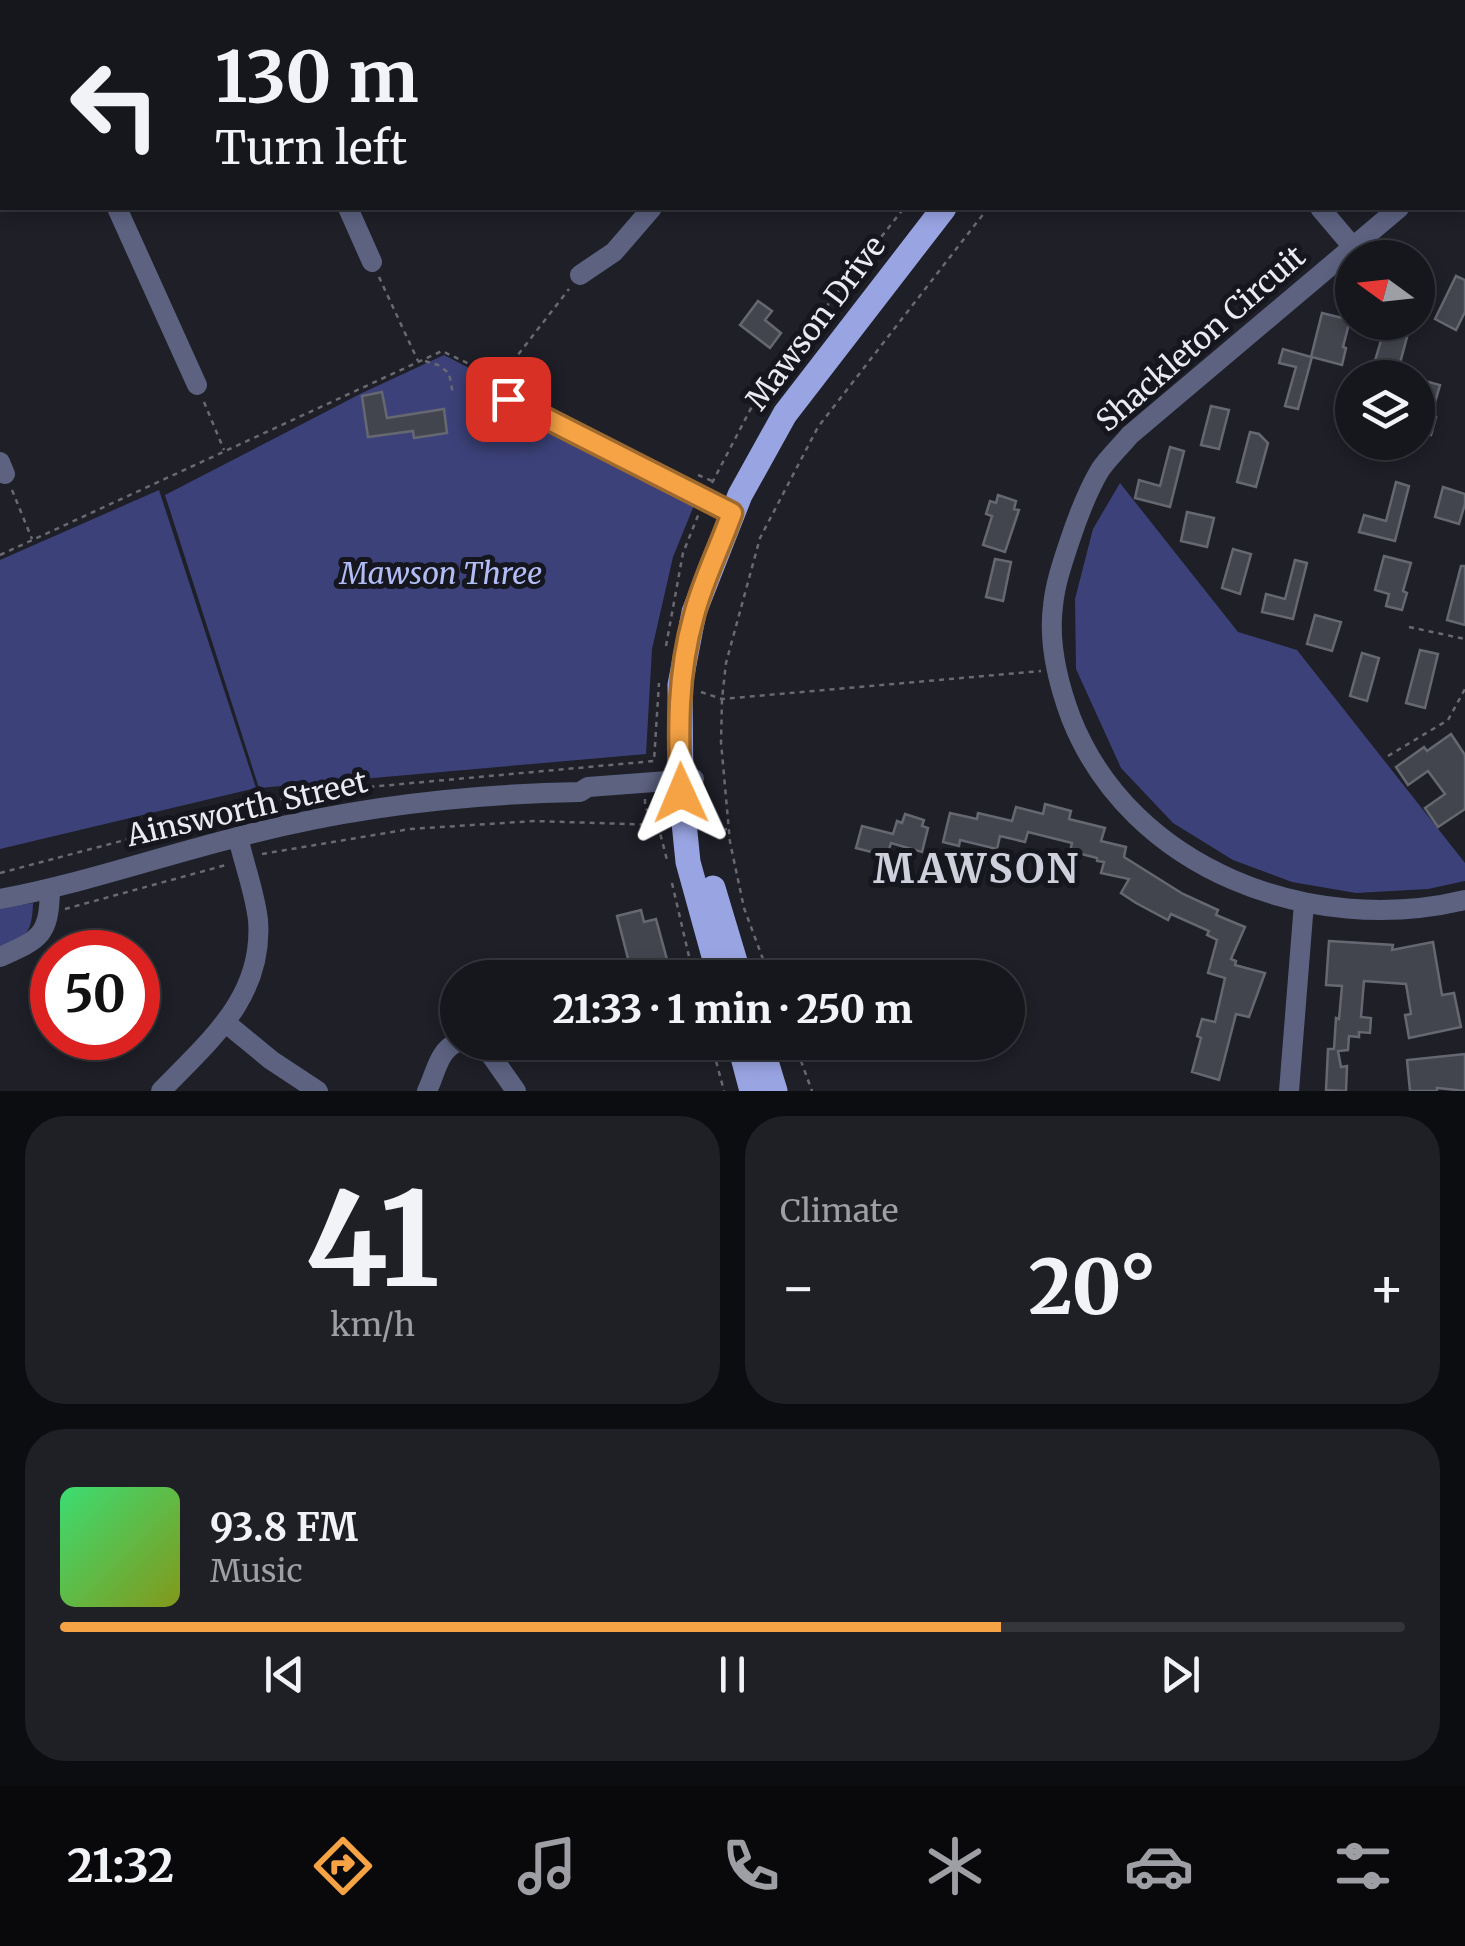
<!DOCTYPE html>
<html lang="en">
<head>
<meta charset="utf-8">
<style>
  :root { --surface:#16171d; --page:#1f2026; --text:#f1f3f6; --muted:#9e9fa4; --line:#35363b; --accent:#f5a345 }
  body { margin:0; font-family:Merriweather,serif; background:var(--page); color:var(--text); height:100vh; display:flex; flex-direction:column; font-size:38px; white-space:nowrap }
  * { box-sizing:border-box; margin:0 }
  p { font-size:32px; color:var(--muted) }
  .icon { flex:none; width:55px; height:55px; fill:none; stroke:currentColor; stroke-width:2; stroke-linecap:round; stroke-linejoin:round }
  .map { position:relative; height:1091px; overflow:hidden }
  .side { display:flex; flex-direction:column; gap:25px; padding:25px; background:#0c0d10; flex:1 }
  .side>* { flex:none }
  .guide { position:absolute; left:0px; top:0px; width:1465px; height:210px; box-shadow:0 5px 15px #0003,0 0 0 2px var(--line); background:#16171d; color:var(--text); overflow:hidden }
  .needle { width:65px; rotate:285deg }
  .controls { position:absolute; left:1335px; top:240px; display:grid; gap:20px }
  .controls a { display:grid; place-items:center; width:100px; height:100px; border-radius:50%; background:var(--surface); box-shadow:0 5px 15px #0003,0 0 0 2px var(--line); font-size:50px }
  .speed { position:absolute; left:30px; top:930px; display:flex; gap:20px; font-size:50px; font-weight:700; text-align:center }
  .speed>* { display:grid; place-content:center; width:130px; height:130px; border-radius:50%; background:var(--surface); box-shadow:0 5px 15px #0003,0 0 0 2px var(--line); line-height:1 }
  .speed .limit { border:15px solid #d22; background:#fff; color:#111 }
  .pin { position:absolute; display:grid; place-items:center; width:85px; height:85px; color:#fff; margin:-42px; border-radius:20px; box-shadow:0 5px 15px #0006 }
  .me { position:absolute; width:110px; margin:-55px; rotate:359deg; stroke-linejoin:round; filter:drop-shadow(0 0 8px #0008) }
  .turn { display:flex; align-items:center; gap:35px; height:210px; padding:0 50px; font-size:45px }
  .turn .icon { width:130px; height:130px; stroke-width:2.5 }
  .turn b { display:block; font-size:70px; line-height:85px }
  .big { font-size:75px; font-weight:800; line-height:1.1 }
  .side .tile { flex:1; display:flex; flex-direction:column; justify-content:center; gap:15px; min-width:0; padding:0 35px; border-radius:40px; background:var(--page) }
  .side .dial { align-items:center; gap:0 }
  .dial b { font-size:130px; line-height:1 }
  .song { display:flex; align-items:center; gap:30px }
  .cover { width:120px; height:120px; border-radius:15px; background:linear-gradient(135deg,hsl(140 70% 55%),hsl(70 70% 35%)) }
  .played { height:10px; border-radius:5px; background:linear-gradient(90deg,var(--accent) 70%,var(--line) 70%) }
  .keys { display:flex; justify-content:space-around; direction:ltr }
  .heat { display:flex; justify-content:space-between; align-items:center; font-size:55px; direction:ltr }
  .side .tiles { flex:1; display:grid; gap:25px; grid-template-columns:1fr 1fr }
  .tile:last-child { grid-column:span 2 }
  .trip { position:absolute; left:440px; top:960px; width:585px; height:100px; border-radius:50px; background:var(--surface); box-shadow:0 5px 15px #0003,0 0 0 2px var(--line); font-weight:800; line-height:100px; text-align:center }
  .tab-bar { display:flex; height:160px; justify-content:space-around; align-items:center; background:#09090c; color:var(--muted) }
  .tab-bar .icon { width:70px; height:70px }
  .tab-bar .on { color:var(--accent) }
  .tab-bar b { font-size:45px; color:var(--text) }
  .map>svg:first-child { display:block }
  .green { fill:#3c4279 }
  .building { fill:#43454e; stroke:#656771; stroke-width:2.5 }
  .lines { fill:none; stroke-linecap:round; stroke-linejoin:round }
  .path { stroke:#696a71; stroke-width:2.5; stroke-dasharray:5 5; stroke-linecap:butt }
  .minor { stroke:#5c6280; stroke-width:20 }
  .major { stroke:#99a4e2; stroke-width:25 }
  .route-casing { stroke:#9f6a2d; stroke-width:25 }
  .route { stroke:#f5a345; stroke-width:18 }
  .labels { text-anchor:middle; stroke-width:10; stroke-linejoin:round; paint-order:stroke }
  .street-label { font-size:30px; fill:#eaebf1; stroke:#15161e }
  .park-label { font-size:30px; font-style:italic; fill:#b2bdf6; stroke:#15161e }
  .district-label { font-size:40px; font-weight:bold; letter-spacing:2.5px; fill:#ced1dc; stroke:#15161e }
</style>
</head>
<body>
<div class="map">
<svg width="1465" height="1091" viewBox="0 0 1465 1091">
  <rect width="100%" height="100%" fill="#1e1f27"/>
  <!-- green -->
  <g class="green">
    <path d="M444,355L701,488L673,557L652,649L646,754L259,788L165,495L362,393Z"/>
    <path d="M1120,483L1238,632L1297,650L1465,863V881L1428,889L1356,893L1292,882L1233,860L1173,823L1121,768L1076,669L1075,599L1093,529Z"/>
    <path d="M159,490L256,788L0,849V560Z"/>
    <path d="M33,903C32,934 26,937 0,951V908Z"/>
  </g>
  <!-- building -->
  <g class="building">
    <path d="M1456,276L1465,280V312L1456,330L1435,319Z"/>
    <path d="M758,301L772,311L765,320L781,333L770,348L740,325Z"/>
    <path d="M1322,313L1350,320L1343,347L1346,348L1342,365L1312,357L1298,409L1285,406L1296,367L1279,363L1283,349L1311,357Z"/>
    <path d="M1384,330L1407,337L1396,378H1370Z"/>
    <path d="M1418,379L1440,385L1431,416L1436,417L1431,435L1418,432L1420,416H1418Z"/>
    <path d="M382,392L387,418L444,409L447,433L414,438L413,431L368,437L362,396Z"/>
    <path d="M1211,406L1229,410L1219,449L1201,445Z"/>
    <path d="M1250,432L1259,434L1268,443L1256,487L1237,482Z"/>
    <path d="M1170,447L1184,451L1170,507L1135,498L1139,480L1160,486Z"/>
    <path d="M1396,482L1409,486L1395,541L1359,532L1364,515L1386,521Z"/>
    <path d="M1443,487L1465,494V504L1459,524L1435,517Z"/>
    <path d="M998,495L1016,501L1014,509L1019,510L1005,552L983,545L992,516L986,514L990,501L996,503Z"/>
    <path d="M1187,512L1214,518L1207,547L1181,541Z"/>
    <path d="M1233,549L1251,554L1240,594L1222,588Z"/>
    <path d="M1384,556L1411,563L1403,591L1407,593L1402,610L1386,606L1389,594L1375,590Z"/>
    <path d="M995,559L1011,562L1003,601L986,597Z"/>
    <path d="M1295,560L1307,563L1293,619L1262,612L1266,594L1285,599Z"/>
    <path d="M1461,566H1465V625L1447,620Z"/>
    <path d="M1315,615L1341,622L1332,651L1307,644Z"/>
    <path d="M1420,650L1438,654L1425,708L1406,703Z"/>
    <path d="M1362,653L1379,658L1367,701L1350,696Z"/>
    <path d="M1451,734L1465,755V809L1438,827L1425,808L1445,794L1428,771L1408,785L1396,767L1424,747L1427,751Z"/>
    <path d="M1045,804L1071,811L1069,819L1105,828L1101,841L1126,847L1124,857L1183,894L1218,910L1216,915L1245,927L1231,959L1236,961L1235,965L1265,973L1249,1017L1236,1014L1219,1080L1192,1072L1201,1038L1197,1036L1202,1019L1215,1022L1225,978L1208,973L1217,940L1207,935L1209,931L1171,914L1168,920L1136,903L1121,893L1129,879L1101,873L1104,862L1097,861V858L1070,851L1072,843L1028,832L1025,842L1000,836L997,849L960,840L959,846L943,842L950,813L977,819L978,813L1012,821L1016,807L1043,814Z"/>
    <path d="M905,814L924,820L922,826L928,828L922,852L891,843L887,856L856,848L862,826L893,834L897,821L902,823Z"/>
    <path d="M641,910L644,922L656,919L672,978H633L617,916Z"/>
    <path d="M1329,941L1393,945L1392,950L1433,942L1442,995L1454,993L1461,1027L1409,1038L1405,1015L1411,1014L1406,984L1364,981L1361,1017L1371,1018L1370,1033L1359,1032V1037L1349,1036L1348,1050L1338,1051L1341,1067L1347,1066L1346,1091L1326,1090L1328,1049H1334L1336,1018L1339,1019L1342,986L1326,985Z"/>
    <path d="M1465,1054V1091L1437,1088V1091H1410L1407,1060Z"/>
  </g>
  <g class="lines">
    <!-- path -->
    <g class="path">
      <path d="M9,2L13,0"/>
      <path d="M1038,2L1039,0"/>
      <path d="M1112,2L1113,0"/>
      <path d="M0,9L2,7"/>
      <path d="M379,277L418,361"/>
      <path d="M425,361L438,365L449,373L453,394"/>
      <path d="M500,378L569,289"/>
      <path d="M204,402L224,450"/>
      <path d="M698,475L712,481"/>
      <path d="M712,483L760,391L904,208"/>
      <path d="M12,490L32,539"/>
      <path d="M0,555L442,351L484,371"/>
      <path d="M1409,627L1465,639"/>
      <path d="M666,646L683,553L699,513"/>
      <path d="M701,692L722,699L1041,671"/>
      <path d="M1388,756L1448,720L1465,689"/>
      <path d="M645,799V807L658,825L667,860"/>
      <path d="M705,832L727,829"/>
      <path d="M262,854L410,829L535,821L658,825L665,829"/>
      <path d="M0,873L303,793L654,761L659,683"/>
      <path d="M672,883L694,978"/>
      <path d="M65,909L226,865"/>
      <path d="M770,978L744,908L730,842L721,742L722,699L726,663L760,538L818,427L988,208"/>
      <path d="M711,1042L724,1091"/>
      <path d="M794,1042L812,1091"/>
      <path d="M507,1051L541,1042"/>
    </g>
    <!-- minor -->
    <g class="minor">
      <path d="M620,0L629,2"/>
      <path d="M294,2L299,0"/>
      <path d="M650,2L651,0"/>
      <path d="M1306,2L1307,0"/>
      <path d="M0,137L2,136"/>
      <path d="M1462,153L1465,151"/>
      <path d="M117,208L197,385"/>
      <path d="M348,208L372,262"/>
      <path d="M1320,208L1353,247"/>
      <path d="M1399,208L1130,435C1120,447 1108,458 1100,470C1087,492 1078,516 1070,540C1063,561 1055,584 1053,606C1048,644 1058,683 1071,718C1131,870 1312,937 1465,900"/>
      <path d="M580,275L614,252L652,208"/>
      <path d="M487,390L530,408L732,513"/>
      <path d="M0,462L5,474"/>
      <path d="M0,899C81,884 158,857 238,837C347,808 466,794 580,792L588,787L694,779"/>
      <path d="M0,957C40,939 49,936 50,890"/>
      <path d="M226,1023L271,1060L318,1091"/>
      <path d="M471,1042L488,1051L516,1091"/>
      <path d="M161,1091C209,1041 264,997 258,920C255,893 244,864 238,837"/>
      <path d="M427,1091C436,1073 438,1050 458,1042"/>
      <path d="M1289,1091L1304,903"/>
    </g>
    <!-- major -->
    <g class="major">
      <path d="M1073,2L1074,0"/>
      <path d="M713,888L740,978"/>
      <path d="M720,978L688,862L681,793L680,685L694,612L740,495L785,414L944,208"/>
      <path d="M739,1042L752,1091"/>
      <path d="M760,1042L775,1091"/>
    </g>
  </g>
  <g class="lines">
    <!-- route casing -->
    <g class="route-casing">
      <path id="route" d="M508,399L732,513C720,547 703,580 694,615C677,674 678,733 681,793"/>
    </g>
    <!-- route -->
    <use href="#route" class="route"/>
  </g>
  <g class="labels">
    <!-- street labels -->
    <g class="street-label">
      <text transform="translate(816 323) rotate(-53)" y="10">Mawson Drive</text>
      <text transform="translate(1201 339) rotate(-41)" y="10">Shackleton Circuit</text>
      <text transform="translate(247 809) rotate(-13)" y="10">Ainsworth Street</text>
    </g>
    <!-- park labels -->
    <g class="park-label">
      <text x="441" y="584">Mawson Three</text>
    </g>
    <!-- district labels -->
    <g class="district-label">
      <text x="977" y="883">MAWSON</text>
    </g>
  </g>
</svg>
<div class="controls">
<a><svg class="needle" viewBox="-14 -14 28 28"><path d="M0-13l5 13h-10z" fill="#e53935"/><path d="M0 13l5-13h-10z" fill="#9e9fa4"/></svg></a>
<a><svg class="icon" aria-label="layers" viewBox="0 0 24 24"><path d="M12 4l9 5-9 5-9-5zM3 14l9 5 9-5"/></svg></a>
</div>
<div class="speed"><div class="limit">50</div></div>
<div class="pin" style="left:508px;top:399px;background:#d93025"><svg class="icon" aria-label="arrive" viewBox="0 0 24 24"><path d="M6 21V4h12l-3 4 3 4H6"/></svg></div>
<svg class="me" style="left:681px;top:793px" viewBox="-20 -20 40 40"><path d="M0-17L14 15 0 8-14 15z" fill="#f5a345" stroke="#fff" stroke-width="4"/></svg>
<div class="trip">21:33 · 1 min · 250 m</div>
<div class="guide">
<div class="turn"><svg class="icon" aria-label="left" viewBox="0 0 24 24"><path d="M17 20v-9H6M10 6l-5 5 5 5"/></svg><div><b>130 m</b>Turn left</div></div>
</div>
</div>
<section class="side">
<div class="tiles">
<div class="tile dial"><b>41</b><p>km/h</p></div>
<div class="tile"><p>Climate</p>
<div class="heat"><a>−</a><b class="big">20°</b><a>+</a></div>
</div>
<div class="tile">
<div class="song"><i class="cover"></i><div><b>93.8 FM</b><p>Music</p></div></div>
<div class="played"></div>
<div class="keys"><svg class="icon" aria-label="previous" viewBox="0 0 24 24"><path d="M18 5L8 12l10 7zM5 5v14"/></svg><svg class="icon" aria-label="pause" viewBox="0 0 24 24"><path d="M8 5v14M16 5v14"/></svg><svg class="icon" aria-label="next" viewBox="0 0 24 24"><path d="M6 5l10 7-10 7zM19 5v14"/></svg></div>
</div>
</div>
</section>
<nav class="tab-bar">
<b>21:32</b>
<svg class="icon on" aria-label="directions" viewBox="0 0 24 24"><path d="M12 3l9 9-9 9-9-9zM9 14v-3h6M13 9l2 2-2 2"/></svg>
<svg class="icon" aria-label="music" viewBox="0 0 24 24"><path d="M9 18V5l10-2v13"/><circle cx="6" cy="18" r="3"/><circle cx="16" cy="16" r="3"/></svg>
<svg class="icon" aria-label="phone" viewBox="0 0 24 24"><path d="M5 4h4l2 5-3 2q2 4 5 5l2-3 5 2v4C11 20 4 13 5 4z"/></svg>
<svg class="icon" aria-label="climate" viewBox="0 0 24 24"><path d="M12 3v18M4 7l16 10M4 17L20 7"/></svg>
<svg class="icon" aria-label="car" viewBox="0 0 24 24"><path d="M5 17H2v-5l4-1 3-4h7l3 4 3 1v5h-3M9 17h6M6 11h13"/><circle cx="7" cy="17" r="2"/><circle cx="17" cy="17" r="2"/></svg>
<svg class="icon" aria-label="filters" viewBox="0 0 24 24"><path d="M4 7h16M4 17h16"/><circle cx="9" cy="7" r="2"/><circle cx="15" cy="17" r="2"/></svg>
</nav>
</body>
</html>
